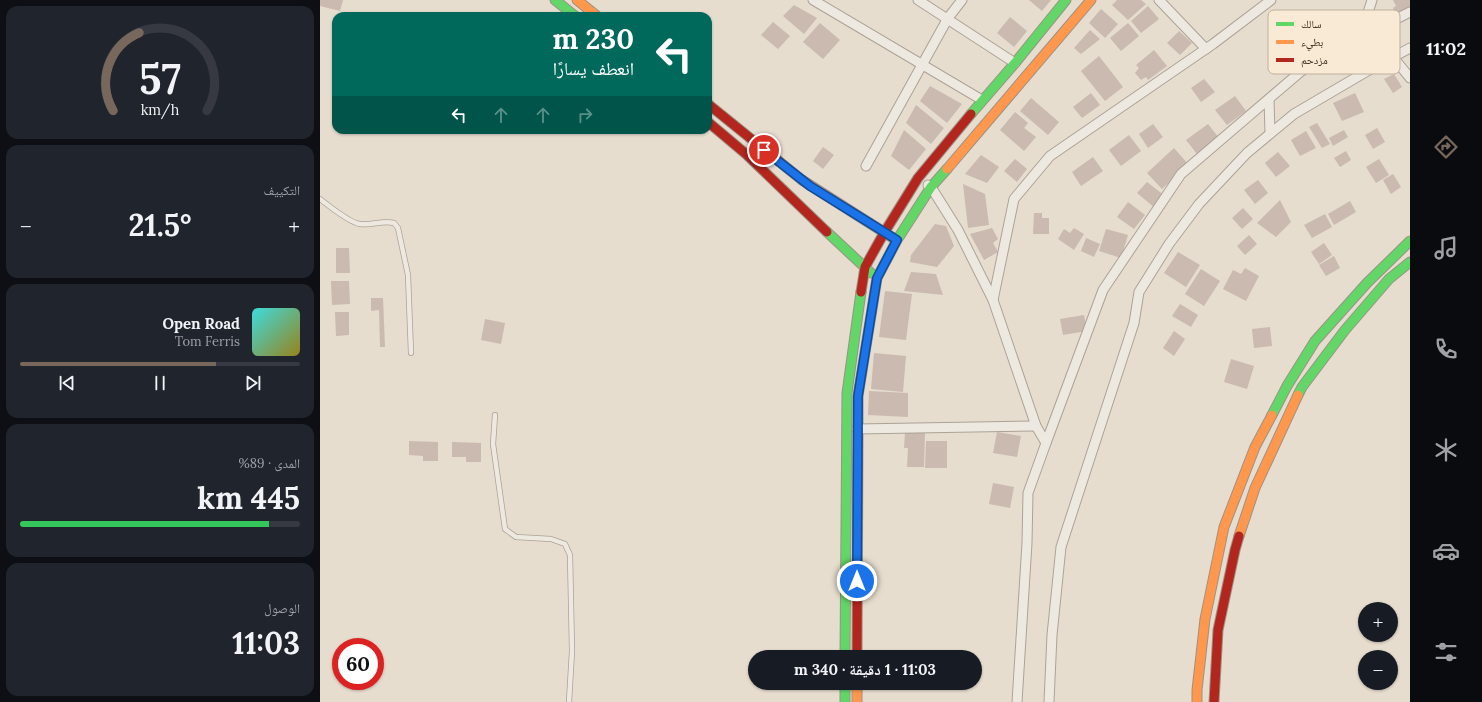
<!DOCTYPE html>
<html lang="ar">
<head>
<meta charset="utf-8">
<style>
  :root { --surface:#171b24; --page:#20242c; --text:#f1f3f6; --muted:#9ea1a6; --line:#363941; --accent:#78685c }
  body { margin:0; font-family:Lora,"Noto Naskh Arabic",serif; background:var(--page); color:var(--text); direction:rtl; height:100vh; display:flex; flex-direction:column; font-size:15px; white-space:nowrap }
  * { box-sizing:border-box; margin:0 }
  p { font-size:13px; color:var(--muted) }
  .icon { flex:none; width:22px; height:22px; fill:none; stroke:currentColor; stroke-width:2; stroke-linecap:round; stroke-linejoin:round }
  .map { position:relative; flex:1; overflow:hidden; direction:ltr }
  .panel { display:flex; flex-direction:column; gap:6px; padding:6px; background:#0d0f14; width:320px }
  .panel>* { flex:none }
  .top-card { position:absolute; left:12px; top:12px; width:380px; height:122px; border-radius:12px; box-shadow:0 1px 3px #0004; direction:rtl; background:#00695c; color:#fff; overflow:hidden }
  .buttons { position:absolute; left:1038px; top:602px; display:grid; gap:8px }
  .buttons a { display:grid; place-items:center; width:40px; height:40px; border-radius:50%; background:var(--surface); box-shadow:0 1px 3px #0004; font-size:20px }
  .speed { position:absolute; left:12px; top:638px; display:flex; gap:8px; font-size:20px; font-weight:700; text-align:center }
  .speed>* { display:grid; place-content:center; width:52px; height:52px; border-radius:50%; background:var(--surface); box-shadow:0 1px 3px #0004; line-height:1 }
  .speed .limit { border:6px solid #d22; background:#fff; color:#111 }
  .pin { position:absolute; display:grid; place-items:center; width:34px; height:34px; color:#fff; margin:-17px; border:2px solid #fff; border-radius:50%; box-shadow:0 1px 4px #0007 }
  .me { position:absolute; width:44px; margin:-22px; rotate:0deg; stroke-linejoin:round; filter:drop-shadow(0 0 3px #0008) }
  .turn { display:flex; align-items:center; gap:14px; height:84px; padding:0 12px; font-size:18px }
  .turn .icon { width:52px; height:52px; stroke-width:2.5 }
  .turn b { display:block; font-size:28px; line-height:34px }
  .lanes { display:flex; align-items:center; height:38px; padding:0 12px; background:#0003; justify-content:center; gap:20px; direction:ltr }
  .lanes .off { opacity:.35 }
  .big { font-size:30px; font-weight:800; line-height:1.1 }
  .panel .tile { flex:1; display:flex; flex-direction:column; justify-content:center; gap:6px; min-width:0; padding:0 14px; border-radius:12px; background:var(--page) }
  .panel .dial { align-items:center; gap:0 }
  .dial svg { height:104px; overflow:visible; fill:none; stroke:var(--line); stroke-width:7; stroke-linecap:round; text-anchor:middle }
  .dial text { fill:var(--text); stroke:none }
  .song { display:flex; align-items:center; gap:12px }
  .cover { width:48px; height:48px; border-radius:6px; background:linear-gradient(135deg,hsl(180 70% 55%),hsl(50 70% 35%)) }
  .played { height:4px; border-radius:2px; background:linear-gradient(90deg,var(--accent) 70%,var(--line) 70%) }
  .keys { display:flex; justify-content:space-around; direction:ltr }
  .heat { display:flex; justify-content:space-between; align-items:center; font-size:22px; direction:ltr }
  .charge { height:6px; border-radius:3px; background:linear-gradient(90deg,#34c759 89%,var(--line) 0) }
  .trip { position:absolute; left:428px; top:650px; width:234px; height:40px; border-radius:20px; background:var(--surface); box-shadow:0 1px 3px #0004; font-weight:800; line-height:40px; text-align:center; direction:rtl }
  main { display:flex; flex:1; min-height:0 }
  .menu { display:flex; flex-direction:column; width:72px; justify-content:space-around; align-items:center; background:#090b0e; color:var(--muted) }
  .menu .icon { width:28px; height:28px }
  .menu .current { color:var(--accent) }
  .menu b { font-size:18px; color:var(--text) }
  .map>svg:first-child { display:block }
  .building { fill:#cabaaf }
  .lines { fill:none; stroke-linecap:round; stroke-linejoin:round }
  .lane-casing { stroke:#aca297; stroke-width:6 }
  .street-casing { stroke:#aca297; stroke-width:11 }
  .fast-casing { stroke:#9b9287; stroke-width:11 }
  .slow-casing { stroke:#9b9287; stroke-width:11 }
  .jam-casing { stroke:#9b9287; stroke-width:11 }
  .lane { stroke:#eee9e0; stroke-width:4.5 }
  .street { stroke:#eee9e0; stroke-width:9 }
  .fast { stroke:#63d668; stroke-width:9 }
  .slow { stroke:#ff974d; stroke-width:9 }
  .jam { stroke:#b3261e; stroke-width:9 }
  .route-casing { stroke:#114b97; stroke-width:10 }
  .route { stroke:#1a73e8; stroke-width:7 }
  .key { fill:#f8ead4; stroke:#c0b09d; stroke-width:1 }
  .key-label { font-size:11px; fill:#3c291e }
</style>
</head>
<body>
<main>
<nav class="menu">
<b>11:02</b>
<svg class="icon current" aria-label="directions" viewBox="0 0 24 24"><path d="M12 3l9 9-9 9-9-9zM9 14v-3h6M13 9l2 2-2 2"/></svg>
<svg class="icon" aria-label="music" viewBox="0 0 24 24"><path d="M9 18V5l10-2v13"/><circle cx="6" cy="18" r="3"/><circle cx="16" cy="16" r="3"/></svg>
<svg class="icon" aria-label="phone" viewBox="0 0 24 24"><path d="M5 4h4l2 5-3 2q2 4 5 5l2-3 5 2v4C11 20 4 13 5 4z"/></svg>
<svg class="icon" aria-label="climate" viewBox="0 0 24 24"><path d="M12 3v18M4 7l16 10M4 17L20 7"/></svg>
<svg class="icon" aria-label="car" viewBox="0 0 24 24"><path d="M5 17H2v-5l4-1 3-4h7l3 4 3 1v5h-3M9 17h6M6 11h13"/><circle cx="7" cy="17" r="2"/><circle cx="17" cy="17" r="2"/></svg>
<svg class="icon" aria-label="filters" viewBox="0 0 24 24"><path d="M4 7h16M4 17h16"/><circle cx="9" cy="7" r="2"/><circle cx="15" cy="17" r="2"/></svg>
</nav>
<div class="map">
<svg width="1090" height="702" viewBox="0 0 1090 702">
  <rect width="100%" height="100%" fill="#e6ddce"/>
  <!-- building -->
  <g class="building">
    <path d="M0,0H23L20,11L0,6Z"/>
    <path d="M709,0H731L722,11Z"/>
    <path d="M797,0H821L826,4L808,20L792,5Z"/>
    <path d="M1073,0H1090V8L1076,15L1073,8L1076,6Z"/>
    <path d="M474,5L497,18L484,34L463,16Z"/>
    <path d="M828,6L839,19L821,33L811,21Z"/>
    <path d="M781,9L798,24L785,38L769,23Z"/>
    <path d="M690,17L707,31L694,47L677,33Z"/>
    <path d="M453,22L470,36L458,49L441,35Z"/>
    <path d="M500,23L520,40L503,59L483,42Z"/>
    <path d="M808,23L819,36L801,51L790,38Z"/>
    <path d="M770,30L780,39L761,54L754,48Z"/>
    <path d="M859,31L872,43L860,55L847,43Z"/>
    <path d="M834,50L847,66L828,80L826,77L821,80L815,73L819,68L816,65Z"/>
    <path d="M779,56L803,87L785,101L761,71Z"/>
    <path d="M1074,74L1082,87L1073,93L1064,79Z"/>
    <path d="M884,79L895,92L881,102L871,88Z"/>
    <path d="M610,86L642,104L627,123L600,101Z"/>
    <path d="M771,93L780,105L762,118L753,107Z"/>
    <path d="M1035,93L1044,112L1022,121L1013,103Z"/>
    <path d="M915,96L926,111L907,125L895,110Z"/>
    <path d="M711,98L739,122L728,135L700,111Z"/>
    <path d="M596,105L624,128L611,144L586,123Z"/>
    <path d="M695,112L708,123L704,128L716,137L704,151L680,130Z"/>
    <path d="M997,123L1010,144L1002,148L989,127Z"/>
    <path d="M833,124L843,137L828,148L819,134Z"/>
    <path d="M888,124L899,138L877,154L866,140Z"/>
    <path d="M1057,128L1065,142L1053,149L1045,135Z"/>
    <path d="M584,130L606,149L589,170L571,156Z"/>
    <path d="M1024,130L1028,137L1013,146L1009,138Z"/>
    <path d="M986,131L996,148L980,156L971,140Z"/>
    <path d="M809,135L821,151L801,166L789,150Z"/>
    <path d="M503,147L514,155L503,169L493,161Z"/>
    <path d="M854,148L868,164L842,189L827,173Z"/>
    <path d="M1026,151L1031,160L1020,167L1014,158Z"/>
    <path d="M958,152L970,166L956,177L945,163Z"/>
    <path d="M661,155L679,167L667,183L645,174Z"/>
    <path d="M773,157L783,171L761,186L752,172Z"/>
    <path d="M695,159L707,169L697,182L684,171Z"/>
    <path d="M1059,159L1069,175L1056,183L1046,167Z"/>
    <path d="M1073,174L1081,187L1071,194L1063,180Z"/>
    <path d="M938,180L948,193L935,204L924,190Z"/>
    <path d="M827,182L845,196L835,208L817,193Z"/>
    <path d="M643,184L665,194L669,225L648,228Z"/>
    <path d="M960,200L971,222L956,237L937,223Z"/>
    <path d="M1030,201L1036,212L1014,225L1008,214Z"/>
    <path d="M808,202L825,215L814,229L797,217Z"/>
    <path d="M923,208L933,219L922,229L912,218Z"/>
    <path d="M714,213H722V218H729V234H713Z"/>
    <path d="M1005,214L1012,227L992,238L984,225Z"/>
    <path d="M615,224L626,226L634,246L617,267L590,262L591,255Z"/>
    <path d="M672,228L678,239L673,243L678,252L664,260L650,234Z"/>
    <path d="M754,228L764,234L754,250L738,239L744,229L750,233Z"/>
    <path d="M786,229L808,235L801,258L779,251Z"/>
    <path d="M929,235L937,244L925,255L917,246Z"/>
    <path d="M766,238L780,244L774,257L761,251Z"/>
    <path d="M1004,243L1012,255L999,264L991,252Z"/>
    <path d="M16,248H29L30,273H16Z"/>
    <path d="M858,252L880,265L866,287L844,273Z"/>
    <path d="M1014,256L1020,268L1006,276L999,265Z"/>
    <path d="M925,268L939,276L926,301L903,289L913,270L921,274Z"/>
    <path d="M881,269L900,281L884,306L865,294Z"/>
    <path d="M591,272L616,274L623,295L584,291Z"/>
    <path d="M11,281H29L30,304L12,305Z"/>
    <path d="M565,291L592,294L586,340L559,337Z"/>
    <path d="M51,298H63L65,347H60L59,310L51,311Z"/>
    <path d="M860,304L878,315L871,327L852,316Z"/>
    <path d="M15,312H29V335L16,336Z"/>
    <path d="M764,315L767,331L743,335L740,319Z"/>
    <path d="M165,319L185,323L181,344L161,340Z"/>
    <path d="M950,327L952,346L934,348L932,329Z"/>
    <path d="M854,331L865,339L854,356L843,348Z"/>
    <path d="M554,353L586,356L583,392L551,389Z"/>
    <path d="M911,359L934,366L927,389L904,382Z"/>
    <path d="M549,391L588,393V417L548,415Z"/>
    <path d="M677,432L701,436L697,457L673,453Z"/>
    <path d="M585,433H605L604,467H587L588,448H584Z"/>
    <path d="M89,441L118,442V461H103V456L89,455Z"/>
    <path d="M606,441H627V468H605Z"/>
    <path d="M132,442L161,443V462H146V457H132Z"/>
    <path d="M673,483L694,487L690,508L669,504Z"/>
  </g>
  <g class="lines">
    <!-- lane casing -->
    <g class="lane-casing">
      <g id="lane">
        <path d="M0,199C9,206 30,223 40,224C51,226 62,220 74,223L78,228L88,275L91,353"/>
        <path d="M175,415L173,444L185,529L196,537L231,539L245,544L250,555L252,651L249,702"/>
      </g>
    </g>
    <!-- street casing -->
    <g class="street-casing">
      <g id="street">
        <path d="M493,0L662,100"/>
        <path d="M598,0L695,63"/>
        <path d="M839,0L886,49"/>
        <path d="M1044,25L1052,31L1090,78"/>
        <path d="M1052,31L1090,12"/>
        <path d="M949,99L950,133"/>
        <path d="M546,166L628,18L642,0"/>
        <path d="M608,185L611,187L638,230L673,300L716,426L726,443L783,290L861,174L979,73L1044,25L1052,0"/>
        <path d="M673,300L694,199L730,156L893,44L951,0"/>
        <path d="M537,429L716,426"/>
        <path d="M697,702L707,543L708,493L726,443"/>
        <path d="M729,702L732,635L741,547L814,323L819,292L849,244L879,204L927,153L974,114L1049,70L1090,48"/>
      </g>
    </g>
    <!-- fast casing -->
    <g class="fast-casing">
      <g id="fast">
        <path d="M235,0L255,16"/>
        <path d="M651,114L695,63L746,0"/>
        <path d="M507,232L551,273"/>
        <path d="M978,395L982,387L1025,330L1069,279L1090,262"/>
        <path d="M952,415L967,386L995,341L1047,283L1090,241"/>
        <path d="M538,429V396L557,278L577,240L611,187L627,169"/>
        <path d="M525,657L527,393L541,292"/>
        <path d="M525,683V702"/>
      </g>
    </g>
    <!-- slow casing -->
    <g class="slow-casing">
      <g id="slow">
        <path d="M257,0L277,16"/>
        <path d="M627,169L771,0"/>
        <path d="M482,180L573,238"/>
        <path d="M919,536L935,488L978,395"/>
        <path d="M537,683V702"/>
        <path d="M877,702V690L885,619L904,527L935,447L952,415"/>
      </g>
    </g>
    <!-- jam casing -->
    <g class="jam-casing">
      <g id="jam">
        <path d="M388,104L482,180"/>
        <path d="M388,122L426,154L507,232"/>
        <path d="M541,292L545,267L564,233L598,178L651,114"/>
        <path d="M537,657L538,429"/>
        <path d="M894,702L898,630L915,550L919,536"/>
      </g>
    </g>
    <!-- lane -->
    <use href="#lane" class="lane"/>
    <!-- street -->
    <use href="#street" class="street"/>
    <!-- fast -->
    <use href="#fast" class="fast"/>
    <!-- slow -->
    <use href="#slow" class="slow"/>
    <!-- jam -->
    <use href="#jam" class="jam"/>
  </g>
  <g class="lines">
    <!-- route casing -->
    <g class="route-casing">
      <path id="route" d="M444,150L490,186L577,240L557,278L538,396L537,581"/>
    </g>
    <!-- route -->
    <use href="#route" class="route"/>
  </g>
  <!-- legend -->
  <rect x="948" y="10" width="132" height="64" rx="6" class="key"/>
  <rect x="956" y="22" width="18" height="4" fill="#63d668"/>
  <rect x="956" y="40" width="18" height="4" fill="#ff974d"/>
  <rect x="956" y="58" width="18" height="4" fill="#b3261e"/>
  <g class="key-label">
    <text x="981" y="28">سالك</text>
    <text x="981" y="46">بطيء</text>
    <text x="981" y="64">مزدحم</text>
  </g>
</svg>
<div class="buttons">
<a>+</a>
<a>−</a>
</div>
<div class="speed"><div class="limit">60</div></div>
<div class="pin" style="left:444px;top:150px;background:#d93025"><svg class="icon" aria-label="arrive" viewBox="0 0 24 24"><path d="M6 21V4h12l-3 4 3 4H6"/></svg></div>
<svg class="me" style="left:537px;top:581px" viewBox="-20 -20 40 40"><circle r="17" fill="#1a73e8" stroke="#fff" stroke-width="3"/><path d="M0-11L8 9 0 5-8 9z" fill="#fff"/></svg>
<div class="trip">11:03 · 1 دقيقة · 340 m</div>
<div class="top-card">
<div class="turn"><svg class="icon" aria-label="left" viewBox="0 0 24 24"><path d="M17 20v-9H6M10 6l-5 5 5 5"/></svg><div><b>230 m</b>انعطف يسارًا</div></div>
<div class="lanes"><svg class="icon" aria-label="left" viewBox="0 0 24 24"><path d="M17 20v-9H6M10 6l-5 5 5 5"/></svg><svg class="icon off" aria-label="ahead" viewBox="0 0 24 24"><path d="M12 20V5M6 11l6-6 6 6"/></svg><svg class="icon off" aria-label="ahead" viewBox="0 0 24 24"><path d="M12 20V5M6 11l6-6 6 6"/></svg><svg class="icon off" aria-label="right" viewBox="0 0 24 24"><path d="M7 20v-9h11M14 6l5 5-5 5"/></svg></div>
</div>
</div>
<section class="panel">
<div class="tile dial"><svg viewBox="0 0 100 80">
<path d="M14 69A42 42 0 1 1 86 69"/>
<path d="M14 69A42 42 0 0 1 34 9" stroke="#78685c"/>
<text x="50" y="56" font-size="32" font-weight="700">57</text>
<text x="50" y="72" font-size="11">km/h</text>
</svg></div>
<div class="tile"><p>التكييف</p>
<div class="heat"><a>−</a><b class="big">21.5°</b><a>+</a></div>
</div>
<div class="tile">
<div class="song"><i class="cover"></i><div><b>Open Road</b><p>Tom Ferris</p></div></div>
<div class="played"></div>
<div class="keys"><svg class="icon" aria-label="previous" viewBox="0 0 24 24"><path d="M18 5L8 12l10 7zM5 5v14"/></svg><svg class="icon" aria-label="pause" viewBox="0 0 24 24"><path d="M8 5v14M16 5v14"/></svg><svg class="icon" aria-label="next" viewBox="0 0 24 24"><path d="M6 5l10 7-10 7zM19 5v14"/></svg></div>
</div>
<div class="tile"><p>المدى · 89%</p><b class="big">445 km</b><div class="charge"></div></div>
<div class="tile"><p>الوصول</p><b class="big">11:03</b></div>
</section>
</main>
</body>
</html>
